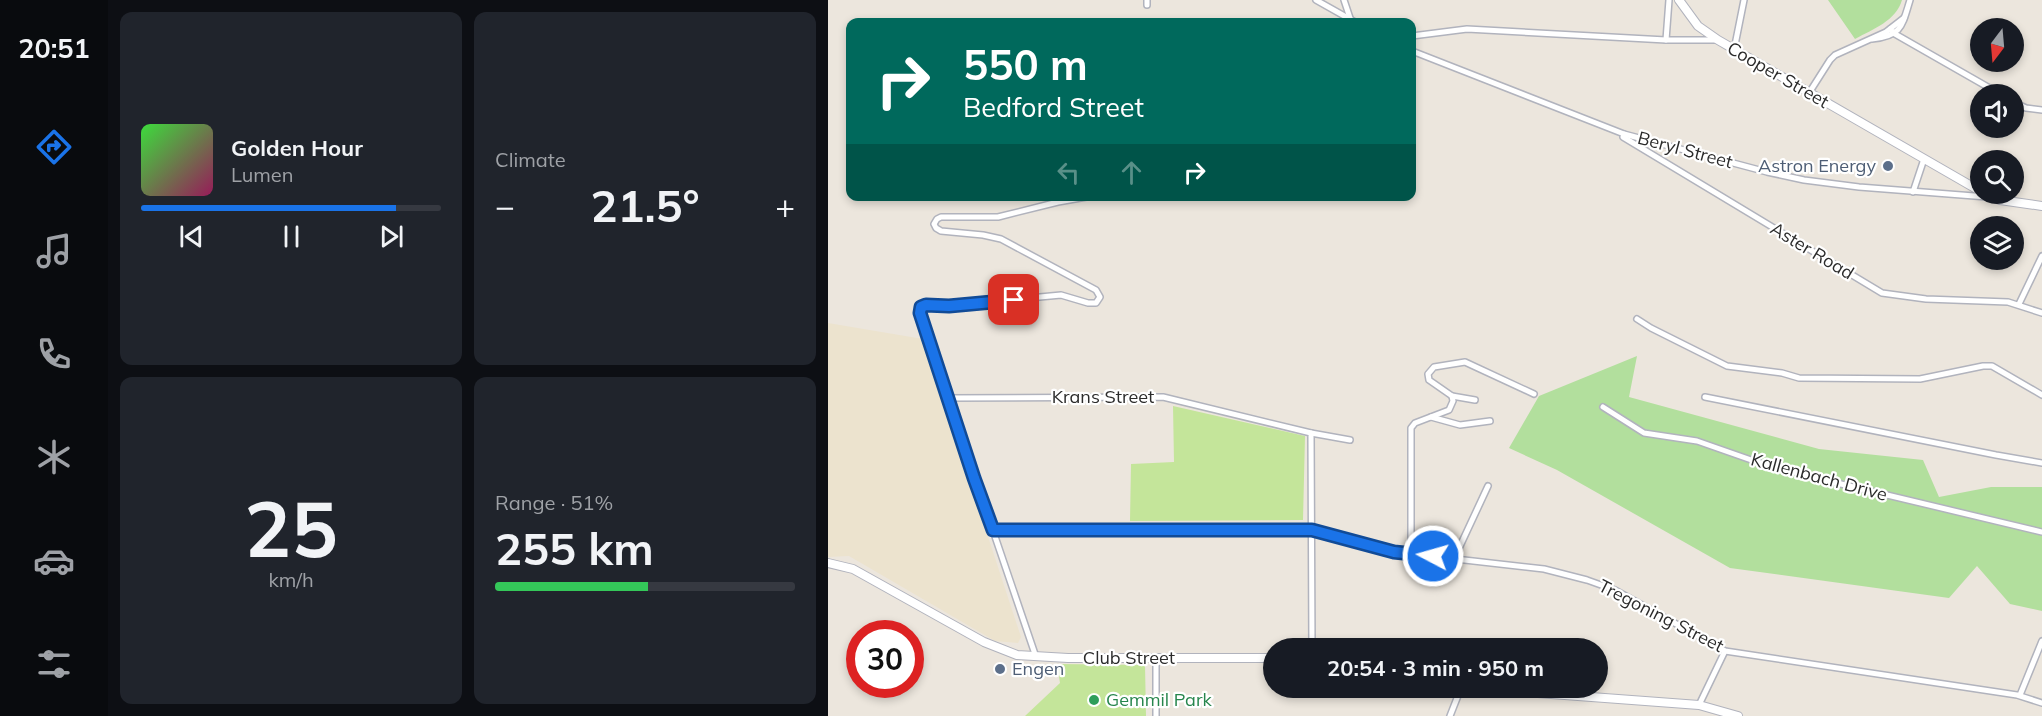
<!DOCTYPE html>
<html lang="en">
<head>
<meta charset="utf-8">
<style>
  :root { --surface:#171b24; --page:#20242c; --text:#f1f3f6; --muted:#9ea1a6; --line:#363941; --accent:#1a73e8 }
  body { margin:0; font-family:Mulish,sans-serif; background:var(--page); color:var(--text); height:100vh; display:flex; flex-direction:column; font-size:22px; white-space:nowrap }
  * { box-sizing:border-box; margin:0 }
  p { font-size:20px; color:var(--muted) }
  .icon { flex:none; width:33px; height:33px; fill:none; stroke:currentColor; stroke-width:2; stroke-linecap:round; stroke-linejoin:round }
  .map { position:relative; flex:1; overflow:hidden }
  .panel { display:flex; flex-direction:column; gap:12px; padding:12px; background:#0d0f14; width:720px }
  .panel>* { flex:none }
  .hud { position:absolute; left:18px; top:18px; width:570px; height:183px; border-radius:12px; box-shadow:0 3px 9px #0003; background:#00695c; color:#fff; overflow:hidden }
  .needle { width:39px; rotate:196deg }
  .buttons { position:absolute; left:1142px; top:18px; display:grid; gap:12px }
  .buttons a { display:grid; place-items:center; width:54px; height:54px; border-radius:50%; background:var(--surface); box-shadow:0 3px 9px #0003; font-size:30px }
  .speed { position:absolute; left:18px; top:620px; display:flex; gap:12px; font-size:30px; font-weight:700; text-align:center }
  .speed>* { display:grid; place-content:center; width:78px; height:78px; border-radius:50%; background:var(--surface); box-shadow:0 3px 9px #0003; line-height:1 }
  .speed .limit { border:9px solid #d22; background:#fff; color:#111 }
  .pin { position:absolute; display:grid; place-items:center; width:51px; height:51px; color:#fff; margin:-26px; border-radius:12px; box-shadow:0 3px 9px #0006 }
  .me { position:absolute; width:66px; margin:-33px; rotate:276deg; stroke-linejoin:round; filter:drop-shadow(0 0 4px #0008) }
  .turn { display:flex; align-items:center; gap:21px; height:126px; padding:0 18px; font-size:27px }
  .turn .icon { width:78px; height:78px; stroke-width:2.5 }
  .turn b { display:block; font-size:42px; line-height:51px }
  .lanes { display:flex; align-items:center; height:57px; padding:0 18px; background:#0003; justify-content:center; gap:30px; direction:ltr }
  .lanes .off { opacity:.35 }
  .big { font-size:45px; font-weight:700; line-height:1.1 }
  .panel .tile { flex:1; display:flex; flex-direction:column; justify-content:center; gap:9px; min-width:0; padding:0 21px; border-radius:12px; background:var(--page) }
  .panel .dial { align-items:center; gap:0 }
  .dial b { font-size:78px; line-height:1 }
  .song { display:flex; align-items:center; gap:18px }
  .cover { width:72px; height:72px; border-radius:9px; background:linear-gradient(135deg,hsl(120 70% 55%),hsl(330 70% 35%)) }
  .played { height:6px; border-radius:3px; background:linear-gradient(90deg,var(--accent) 85%,var(--line) 85%) }
  .keys { display:flex; justify-content:space-around; direction:ltr }
  .heat { display:flex; justify-content:space-between; align-items:center; font-size:33px; direction:ltr }
  .charge { height:9px; border-radius:4px; background:linear-gradient(90deg,#34c759 51%,var(--line) 0) }
  .panel .tiles { flex:1; display:grid; gap:12px; grid-template-columns:repeat(2,1fr) }
  .trip { position:absolute; left:435px; top:638px; width:345px; height:60px; border-radius:30px; background:var(--surface); box-shadow:0 3px 9px #0003; font-weight:700; line-height:60px; text-align:center }
  main { display:flex; flex:1; min-height:0 }
  .tabs { display:flex; flex-direction:column; width:108px; justify-content:space-around; align-items:center; background:#090b0e; color:var(--muted) }
  .tabs .icon { width:42px; height:42px }
  .tabs .active { color:var(--accent) }
  .tabs b { font-size:27px; color:var(--text) }
  .map>svg:first-child { display:block }
  .education { fill:#ece3ce }
  .green { fill:#b2df9d }
  .pitch { fill:#c4e59a }
  .lines { fill:none; stroke-linecap:round; stroke-linejoin:round }
  .minor-casing { stroke:#b1b3bd; stroke-width:8 }
  .secondary-casing { stroke:#b1b3bd; stroke-width:10 }
  .minor { stroke:#fff; stroke-width:5 }
  .secondary { stroke:#fff; stroke-width:8 }
  .route-casing { stroke:#114b97; stroke-width:15 }
  .route { stroke:#1a73e8; stroke-width:10 }
  .service-dot { fill:#5c6f8a; stroke:#fff; stroke-width:2 }
  .leisure-dot { fill:#2e9e5b; stroke:#fff; stroke-width:2 }
  .labels { text-anchor:middle; stroke-width:4.5; stroke-linejoin:round; paint-order:stroke }
  .street-label { font-size:18px; fill:#2b2b2b; stroke:#fff }
  .service-label { font-size:18px; fill:#4e5e75; stroke:#fff; text-anchor:end }
  .leisure-label { font-size:18px; fill:#27864d; stroke:#fff; text-anchor:start }
</style>
</head>
<body>
<main>
<nav class="tabs">
<b>20:51</b>
<svg class="icon active" aria-label="directions" viewBox="0 0 24 24"><path d="M12 3l9 9-9 9-9-9zM9 14v-3h6M13 9l2 2-2 2"/></svg>
<svg class="icon" aria-label="music" viewBox="0 0 24 24"><path d="M9 18V5l10-2v13"/><circle cx="6" cy="18" r="3"/><circle cx="16" cy="16" r="3"/></svg>
<svg class="icon" aria-label="phone" viewBox="0 0 24 24"><path d="M5 4h4l2 5-3 2q2 4 5 5l2-3 5 2v4C11 20 4 13 5 4z"/></svg>
<svg class="icon" aria-label="climate" viewBox="0 0 24 24"><path d="M12 3v18M4 7l16 10M4 17L20 7"/></svg>
<svg class="icon" aria-label="car" viewBox="0 0 24 24"><path d="M5 17H2v-5l4-1 3-4h7l3 4 3 1v5h-3M9 17h6M6 11h13"/><circle cx="7" cy="17" r="2"/><circle cx="17" cy="17" r="2"/></svg>
<svg class="icon" aria-label="filters" viewBox="0 0 24 24"><path d="M4 7h16M4 17h16"/><circle cx="9" cy="7" r="2"/><circle cx="15" cy="17" r="2"/></svg>
</nav>
<section class="panel">
<div class="tiles">
<div class="tile">
<div class="song"><i class="cover"></i><div><b>Golden Hour</b><p>Lumen</p></div></div>
<div class="played"></div>
<div class="keys"><svg class="icon" aria-label="previous" viewBox="0 0 24 24"><path d="M18 5L8 12l10 7zM5 5v14"/></svg><svg class="icon" aria-label="pause" viewBox="0 0 24 24"><path d="M8 5v14M16 5v14"/></svg><svg class="icon" aria-label="next" viewBox="0 0 24 24"><path d="M6 5l10 7-10 7zM19 5v14"/></svg></div>
</div>
<div class="tile"><p>Climate</p>
<div class="heat"><a>−</a><b class="big">21.5°</b><a>+</a></div>
</div>
<div class="tile dial"><b>25</b><p>km/h</p></div>
<div class="tile"><p>Range · 51%</p><b class="big">255 km</b><div class="charge"></div></div>
</div>
</section>
<div class="map">
<svg width="1214" height="716" viewBox="0 0 1214 716">
  <rect width="100%" height="100%" fill="#ece6dd"/>
  <!-- education -->
  <path class="education" d="M0,323L95,339L193,637L190,643L167,641L21,556L0,557Z"/>
  <!-- green -->
  <g class="green">
    <path d="M1000,0H1074C1068,21 1045,29 1027,39Z"/>
    <path d="M809,356L801,397L991,449L1095,460L1111,497L1163,487H1214V611L1182,604L1149,566L1121,598L902,568L729,470L681,448L711,396Z"/>
  </g>
  <!-- pitch -->
  <g class="pitch">
    <path d="M345,406L477,436L475,520L302,521L303,464L346,462Z"/>
    <path d="M229,664L317,665L318,716H197L232,683Z"/>
  </g>
  <g class="lines">
    <!-- minor casing -->
    <g class="minor-casing">
      <g id="minor">
        <path d="M319,0V5"/>
        <path d="M488,0L527,22"/>
        <path d="M516,0L523,21"/>
        <path d="M1062,29L1067,34L1172,94"/>
        <path d="M584,36L639,29L838,40H890"/>
        <path d="M1044,39C1074,36 1074,26 1082,0"/>
        <path d="M838,40L841,0"/>
        <path d="M906,50L916,0"/>
        <path d="M584,51L796,134L939,172L976,180L1031,187L1159,197"/>
        <path d="M981,93L1002,60L1007,55L1058,32L1076,18"/>
        <path d="M1185,102L1198,108L1214,110"/>
        <path d="M796,134L795,137L1054,293L1098,299L1180,302L1214,313"/>
        <path d="M1085,192L1096,159"/>
        <path d="M1191,304L1214,256"/>
        <path d="M809,319L823,328L899,366L954,373L971,378L1092,379L1155,366H1164L1214,395"/>
        <path d="M624,396L647,400"/>
        <path d="M877,397L1168,455L1214,463"/>
        <path d="M120,398L335,397L483,433L484,648"/>
        <path d="M775,407L816,433L869,441L929,462L992,479L1214,532"/>
        <path d="M603,417L632,425L662,421"/>
        <path d="M483,433L522,440"/>
        <path d="M165,530H484L566,552L716,569L759,580L787,590L897,651L1189,695L1214,703"/>
        <path d="M583,554V428L587,423L621,410L625,401L624,396L601,380L600,374L606,367L637,362L706,394"/>
        <path d="M626,559L660,486"/>
        <path d="M208,657L93,319V307L98,305H129L233,295L260,303H268L272,297L268,290L173,239L155,235L113,231L108,228L106,224L109,219L113,217H170L230,202L264,196"/>
        <path d="M1192,695L1214,641"/>
        <path d="M871,705L897,651"/>
        <path d="M328,716V658"/>
        <path d="M622,716L633,688"/>
      </g>
    </g>
    <!-- secondary casing -->
    <g class="secondary-casing">
      <g id="secondary">
        <path d="M851,0L870,26L890,40L1152,191"/>
        <path d="M1156,194L1172,200L1214,206"/>
        <path d="M0,563L25,569L156,642L189,655L240,658H446"/>
        <path d="M628,687L871,705L910,716"/>
      </g>
    </g>
    <!-- minor -->
    <use href="#minor" class="minor"/>
    <!-- secondary -->
    <use href="#secondary" class="secondary"/>
  </g>
  <g class="lines">
    <!-- route casing -->
    <g class="route-casing">
      <path id="route" d="M186,300L121,306L98,305L93,307L92,313L146,478L165,530H484L566,552L605,556"/>
    </g>
    <!-- route -->
    <use href="#route" class="route"/>
  </g>
  <!-- markers -->
  <g class="service-dot">
    <circle cx="1060" cy="166" r="6"/>
    <circle cx="172" cy="669" r="6"/>
  </g>
  <circle class="leisure-dot" cx="266" cy="700" r="6"/>
  <g class="labels">
    <!-- street labels -->
    <g class="street-label">
      <text transform="translate(950 75) rotate(30)" y="6">Cooper Street</text>
      <text transform="translate(857 150) rotate(15)" y="6">Beryl Street</text>
      <text transform="translate(984 251) rotate(31)" y="6">Aster Road</text>
      <text x="275" y="403">Krans Street</text>
      <text transform="translate(991 477) rotate(15)" y="6">Kallenbach Drive</text>
      <text transform="translate(833 616) rotate(27)" y="6">Tregoning Street</text>
      <text x="301" y="664">Club Street</text>
    </g>
    <!-- service labels -->
    <g class="service-label">
      <text x="1048" y="172">Astron Energy</text>
      <text x="184" y="675" text-anchor="start">Engen</text>
    </g>
    <!-- leisure labels -->
    <g class="leisure-label">
      <text x="278" y="706">Gemmil Park</text>
    </g>
  </g>
</svg>
<div class="buttons">
<a><svg class="needle" viewBox="-14 -14 28 28"><path d="M0-13l5 13h-10z" fill="#e53935"/><path d="M0 13l5-13h-10z" fill="#9ea1a6"/></svg></a>
<a><svg class="icon" aria-label="sound" viewBox="0 0 24 24"><path d="M4 9h4l5-4v14l-5-4H4zM17 9q2 3 0 6"/></svg></a>
<a><svg class="icon" aria-label="search" viewBox="0 0 24 24"><circle cx="10" cy="10" r="6"/><path d="M15 15l6 6"/></svg></a>
<a><svg class="icon" aria-label="layers" viewBox="0 0 24 24"><path d="M12 4l9 5-9 5-9-5zM3 14l9 5 9-5"/></svg></a>
</div>
<div class="speed"><div class="limit">30</div></div>
<div class="pin" style="left:186px;top:300px;background:#d93025"><svg class="icon" aria-label="arrive" viewBox="0 0 24 24"><path d="M6 21V4h12l-3 4 3 4H6"/></svg></div>
<svg class="me" style="left:605px;top:556px" viewBox="-20 -20 40 40"><circle r="17" fill="#1a73e8" stroke="#fff" stroke-width="3"/><path d="M0-11L8 9 0 5-8 9z" fill="#fff"/></svg>
<div class="trip">20:54 · 3 min · 950 m</div>
<div class="hud">
<div class="turn"><svg class="icon" aria-label="right" viewBox="0 0 24 24"><path d="M7 20v-9h11M14 6l5 5-5 5"/></svg><div><b>550 m</b>Bedford Street</div></div>
<div class="lanes"><svg class="icon off" aria-label="left" viewBox="0 0 24 24"><path d="M17 20v-9H6M10 6l-5 5 5 5"/></svg><svg class="icon off" aria-label="ahead" viewBox="0 0 24 24"><path d="M12 20V5M6 11l6-6 6 6"/></svg><svg class="icon" aria-label="right" viewBox="0 0 24 24"><path d="M7 20v-9h11M14 6l5 5-5 5"/></svg></div>
</div>
</div>
</main>
</body>
</html>
